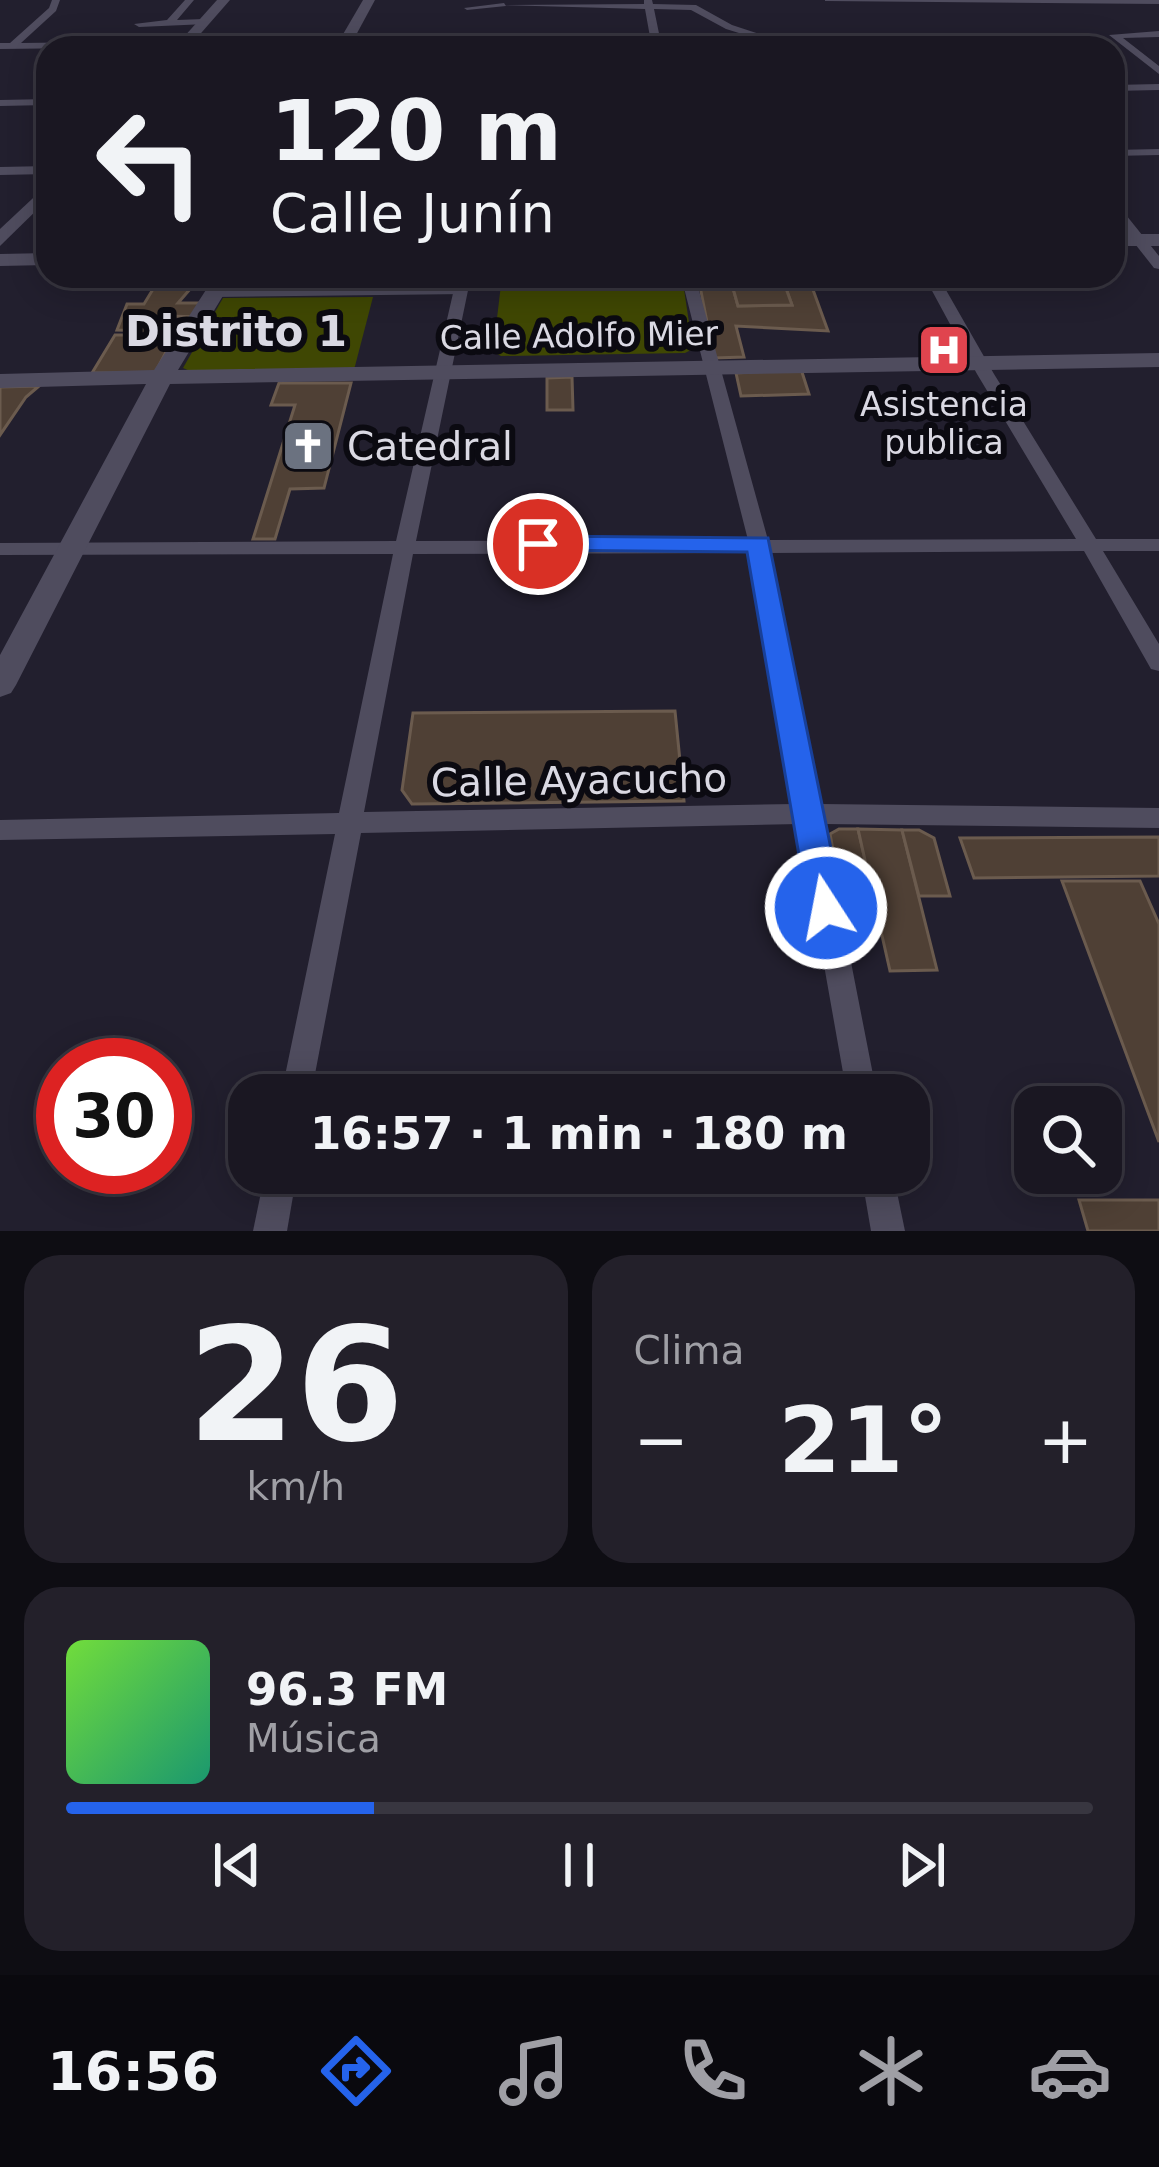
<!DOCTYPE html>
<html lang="es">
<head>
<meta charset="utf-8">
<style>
  :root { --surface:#1a1722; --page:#23202a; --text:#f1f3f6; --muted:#9f9fa5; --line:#383640; --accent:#2563eb }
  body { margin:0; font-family:"DejaVu Sans",sans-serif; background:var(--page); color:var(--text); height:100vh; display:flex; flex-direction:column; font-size:45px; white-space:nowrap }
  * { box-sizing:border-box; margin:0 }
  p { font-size:39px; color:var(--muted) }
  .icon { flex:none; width:66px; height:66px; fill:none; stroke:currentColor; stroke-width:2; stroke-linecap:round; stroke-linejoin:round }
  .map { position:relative; height:1231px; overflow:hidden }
  .drawer { display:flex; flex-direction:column; gap:24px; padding:24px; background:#0e0d13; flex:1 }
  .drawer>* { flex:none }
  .hud { position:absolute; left:36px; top:36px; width:1089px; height:252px; border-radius:36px; box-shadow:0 6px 30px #0003,0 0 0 3px var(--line); background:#1a1722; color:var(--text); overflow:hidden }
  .controls { position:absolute; left:1014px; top:1086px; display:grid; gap:24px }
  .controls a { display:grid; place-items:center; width:108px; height:108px; border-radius:24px; background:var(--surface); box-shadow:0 6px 30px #0003,0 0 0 3px var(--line); font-size:60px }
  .speed { position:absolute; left:36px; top:1038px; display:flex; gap:24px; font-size:60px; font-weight:700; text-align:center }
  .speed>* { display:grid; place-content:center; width:156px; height:156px; border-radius:50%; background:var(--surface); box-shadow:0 6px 30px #0003,0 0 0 3px var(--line); line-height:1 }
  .speed .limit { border:18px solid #d22; background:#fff; color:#111 }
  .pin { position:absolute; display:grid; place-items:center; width:102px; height:102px; color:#fff; margin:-51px; border:6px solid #fff; border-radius:50%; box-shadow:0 3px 12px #0007 }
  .me { position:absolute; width:132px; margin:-66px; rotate:349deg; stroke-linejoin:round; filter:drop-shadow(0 0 9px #0008) }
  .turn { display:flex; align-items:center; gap:42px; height:252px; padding:0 36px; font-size:54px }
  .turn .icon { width:156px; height:156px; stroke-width:2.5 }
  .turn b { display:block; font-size:84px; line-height:102px }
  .big { font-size:90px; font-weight:700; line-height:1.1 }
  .drawer .card { flex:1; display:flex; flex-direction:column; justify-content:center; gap:18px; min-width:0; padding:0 42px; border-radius:36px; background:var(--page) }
  .drawer .dial { align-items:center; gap:0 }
  .dial b { font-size:156px; line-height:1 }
  .song { display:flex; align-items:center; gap:36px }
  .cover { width:144px; height:144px; border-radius:18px; background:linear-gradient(135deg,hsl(100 70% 55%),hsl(160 70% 35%)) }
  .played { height:12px; border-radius:6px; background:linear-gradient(90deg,var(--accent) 30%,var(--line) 30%) }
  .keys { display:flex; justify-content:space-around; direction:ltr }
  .heat { display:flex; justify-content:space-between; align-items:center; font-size:66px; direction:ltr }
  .drawer .tiles { flex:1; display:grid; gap:24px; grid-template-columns:1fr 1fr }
  .card:last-child { grid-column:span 2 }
  .trip { position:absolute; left:228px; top:1074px; width:702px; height:120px; border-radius:36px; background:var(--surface); box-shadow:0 6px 30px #0003,0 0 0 3px var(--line); font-weight:700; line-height:120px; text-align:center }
  .dock { display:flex; height:192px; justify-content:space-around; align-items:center; background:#0a090e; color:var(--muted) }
  .dock .icon { width:84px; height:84px }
  .dock .active { color:var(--accent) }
  .dock b { font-size:54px; color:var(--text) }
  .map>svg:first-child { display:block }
  .green { fill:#3f4703 }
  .building { fill:#4f4035; stroke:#6b5b4e; stroke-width:3; fill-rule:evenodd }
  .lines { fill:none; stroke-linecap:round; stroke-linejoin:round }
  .pedestrian { fill:#4f4c5e; fill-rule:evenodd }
  .minor { fill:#4f4c5e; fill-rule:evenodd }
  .secondary { fill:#4f4c5e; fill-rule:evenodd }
  .route { fill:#2563eb; stroke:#184099; stroke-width:3 }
  .labels { text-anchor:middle; stroke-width:12; stroke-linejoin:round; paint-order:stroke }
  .far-street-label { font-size:33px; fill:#dad9e3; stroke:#0b0a11 }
  .far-poi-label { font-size:33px; fill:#dad9e3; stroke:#0b0a11 }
  .poi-label { font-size:39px; fill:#dad9e3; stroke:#0b0a11; text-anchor:start }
  .street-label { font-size:39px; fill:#dad9e3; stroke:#0b0a11 }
  .far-district-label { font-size:42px; font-weight:bold; fill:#dad9e3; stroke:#0b0a11 }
</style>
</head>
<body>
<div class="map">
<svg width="1159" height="1231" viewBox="0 0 1159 1231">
  <rect width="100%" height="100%" fill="#221f2e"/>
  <!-- green -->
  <g class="green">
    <path d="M502,276H682L693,349L685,353L501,356L493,352Z"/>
    <path d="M373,297L354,370L190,371L183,368L223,298Z"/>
  </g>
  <!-- building -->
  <g class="building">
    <path d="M528,40H573V48H527Z"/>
    <path d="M161,276L197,281L178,303H206L199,317L170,316L161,331L117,330L127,304H144Z"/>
    <path d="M278,276H319L315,289H272Z"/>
    <path d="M319,276H356L352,291H315Z"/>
    <path d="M376,276H452L446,288L373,289Z"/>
    <path d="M698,276H808L828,331L736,326L744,357L714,358ZM783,280L792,305L738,306L731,281Z"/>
    <path d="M783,280L792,305L738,306L731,281Z"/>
    <path d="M115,335H175L155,373H92Z"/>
    <path d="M801,369L809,394L741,396L736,373Z"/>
    <path d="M572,377L573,410H547V378Z"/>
    <path d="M279,383H351L324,488L290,489L275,539H253L295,405H271Z"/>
    <path d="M39,386L26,397L0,435V387Z"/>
    <path d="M675,711L684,801L412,804L402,790L413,713Z"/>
    <path d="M839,829H858L879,922H847L830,834Z"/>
    <path d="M858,829L902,830L937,970L890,971Z"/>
    <path d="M902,830H919L934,838L950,896H919Z"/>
    <path d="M1159,837V876L974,878L960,838Z"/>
    <path d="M1062,881H1140L1159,924V1142Z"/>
    <path d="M1079,1200H1159V1231H1088Z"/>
  </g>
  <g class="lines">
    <!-- pedestrian -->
    <g class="pedestrian">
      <path d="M504,3L506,6L467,10L464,8Z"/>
      <path d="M462,289L466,290V294L215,297L209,294L215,291Z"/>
    </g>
    <!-- minor -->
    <g class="minor">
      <path d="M52,0H60L56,11L21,43L499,37L504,40L499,43L0,49V43H10L49,8Z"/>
      <path d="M185,0H194L177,20L204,19L207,24L139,27L134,24L167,20Z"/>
      <path d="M644,0H652L653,4L696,5L732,25L802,48H787L726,29L691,10L654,9L662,48H652L645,9L500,5L644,4Z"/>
      <path d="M1159,0V4L825,1V0Z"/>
      <path d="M1159,31V37L1123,38L1159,66V74L1109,35Z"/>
      <path d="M966,38H972L981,48H971Z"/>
      <path d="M1159,84V90L1113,91V85Z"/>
      <path d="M48,99V105L0,106V100Z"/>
      <path d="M1159,149V155L1113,156V150Z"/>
      <path d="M48,166V174L0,175V167Z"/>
      <path d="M1113,204L1118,205L1159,256V269L1154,268L1113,216Z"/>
      <path d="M457,276H471L416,541L748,540L681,276H695L768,540L1076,539L977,374L924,276H938L994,374L1096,539H1159V551H1103L1159,644V671L1151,669L1084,551L770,553L820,804L1159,808V828L824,824L877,1095H847L799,824L361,833L311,1095H281L335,834L0,840V820L339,813L393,554L0,555V543L396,541ZM751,553L795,804L364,812L413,554Z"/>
      <path d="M265,1173H297L287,1231H253Z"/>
      <path d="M861,1173H893L905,1231H871Z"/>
    </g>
    <!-- secondary -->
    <g class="secondary">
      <path d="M217,0H230L188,48H174Z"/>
      <path d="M363,0H375L349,48H335Z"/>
      <path d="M48,184V199L0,246V229Z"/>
      <rect x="1113" y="234" width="46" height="12"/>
      <path d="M48,253V265L0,266V254Z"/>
      <path d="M215,276H235L178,370L1159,353V367L170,384L16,685L11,693L0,697V655L146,384L0,388V374L154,370Z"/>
    </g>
  </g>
  <!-- route -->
  <path class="route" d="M538,536L768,538L843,908L838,919L826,923L814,919L808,908L747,552L529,550L525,544Z"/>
  <!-- icons -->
  <defs>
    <g id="hospital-square" transform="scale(2.7)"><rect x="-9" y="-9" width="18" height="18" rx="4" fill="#e0444e" stroke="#0b0a11"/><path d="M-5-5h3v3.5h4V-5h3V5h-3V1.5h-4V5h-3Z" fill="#fff"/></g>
    <g id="church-square" transform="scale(2.7)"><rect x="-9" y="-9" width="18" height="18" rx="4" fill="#6b7280" stroke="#0b0a11"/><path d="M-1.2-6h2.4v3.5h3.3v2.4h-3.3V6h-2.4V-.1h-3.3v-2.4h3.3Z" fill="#fff"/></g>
  </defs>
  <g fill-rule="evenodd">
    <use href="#hospital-square" x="944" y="350"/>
    <use href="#church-square" x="308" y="446"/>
  </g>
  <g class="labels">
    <!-- far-street labels -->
    <g class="far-street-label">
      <text transform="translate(579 335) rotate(-1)" y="12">Calle Adolfo Mier</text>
    </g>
    <!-- far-poi labels -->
    <g class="far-poi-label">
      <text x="944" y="416">Asistencia<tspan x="944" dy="38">publica</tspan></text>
    </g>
    <!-- poi labels -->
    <g class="poi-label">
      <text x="347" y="460">Catedral</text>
    </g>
    <!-- street labels -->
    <g class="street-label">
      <text transform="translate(579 780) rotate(-1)" y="14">Calle Ayacucho</text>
    </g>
    <!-- far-district labels -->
    <g class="far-district-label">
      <text x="236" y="346">Distrito 1</text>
    </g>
  </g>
</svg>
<div class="controls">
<a><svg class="icon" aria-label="search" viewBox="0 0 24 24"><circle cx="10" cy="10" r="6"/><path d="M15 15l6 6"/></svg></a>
</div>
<div class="speed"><div class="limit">30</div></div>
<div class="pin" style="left:538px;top:544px;background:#d93025"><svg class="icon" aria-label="arrive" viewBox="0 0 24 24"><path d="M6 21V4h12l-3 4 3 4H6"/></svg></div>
<svg class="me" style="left:826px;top:908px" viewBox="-20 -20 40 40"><circle r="17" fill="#2563eb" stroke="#fff" stroke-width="3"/><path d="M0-11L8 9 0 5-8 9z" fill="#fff"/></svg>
<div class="trip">16:57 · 1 min · 180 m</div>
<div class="hud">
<div class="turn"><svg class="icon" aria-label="left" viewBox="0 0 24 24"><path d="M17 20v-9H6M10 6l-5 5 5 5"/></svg><div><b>120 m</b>Calle Junín</div></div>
</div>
</div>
<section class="drawer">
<div class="tiles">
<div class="card dial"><b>26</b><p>km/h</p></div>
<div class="card"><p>Clima</p>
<div class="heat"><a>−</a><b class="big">21°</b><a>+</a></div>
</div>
<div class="card">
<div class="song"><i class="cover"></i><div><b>96.3 FM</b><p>Música</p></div></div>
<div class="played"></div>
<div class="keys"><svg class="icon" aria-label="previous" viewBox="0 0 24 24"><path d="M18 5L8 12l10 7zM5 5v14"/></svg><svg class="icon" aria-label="pause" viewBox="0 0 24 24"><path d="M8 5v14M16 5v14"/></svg><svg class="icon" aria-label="next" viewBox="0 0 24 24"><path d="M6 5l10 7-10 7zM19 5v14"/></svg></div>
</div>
</div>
</section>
<nav class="dock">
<b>16:56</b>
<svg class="icon active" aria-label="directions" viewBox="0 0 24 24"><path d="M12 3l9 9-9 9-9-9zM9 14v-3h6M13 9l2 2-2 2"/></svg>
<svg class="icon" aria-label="music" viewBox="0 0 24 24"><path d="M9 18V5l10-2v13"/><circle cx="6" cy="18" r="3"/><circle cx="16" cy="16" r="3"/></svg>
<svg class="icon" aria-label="phone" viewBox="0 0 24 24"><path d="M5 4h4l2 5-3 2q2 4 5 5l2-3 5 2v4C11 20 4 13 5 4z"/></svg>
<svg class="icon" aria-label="climate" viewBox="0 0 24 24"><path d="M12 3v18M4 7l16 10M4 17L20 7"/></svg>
<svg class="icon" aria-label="car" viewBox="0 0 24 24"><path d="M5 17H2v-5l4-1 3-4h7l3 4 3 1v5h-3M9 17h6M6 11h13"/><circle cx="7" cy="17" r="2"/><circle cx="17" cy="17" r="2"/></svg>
</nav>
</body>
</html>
